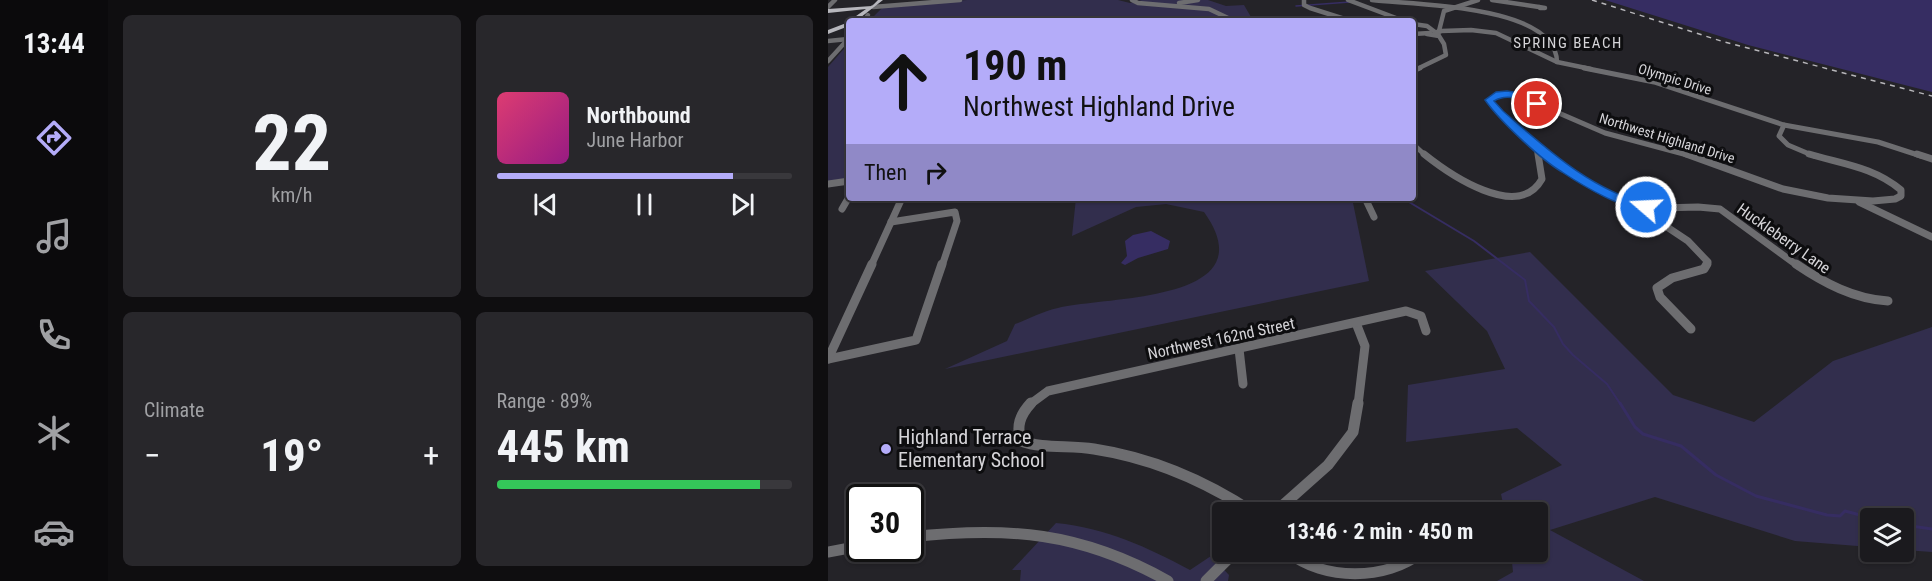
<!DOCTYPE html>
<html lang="en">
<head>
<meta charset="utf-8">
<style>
  :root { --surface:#1b1a1e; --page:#28272b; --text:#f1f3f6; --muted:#a0a1a4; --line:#39383c; --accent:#b4acf9 }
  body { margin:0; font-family:"Roboto Condensed",sans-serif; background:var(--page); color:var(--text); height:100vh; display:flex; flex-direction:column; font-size:22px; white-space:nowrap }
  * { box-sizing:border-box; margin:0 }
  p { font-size:20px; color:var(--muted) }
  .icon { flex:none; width:33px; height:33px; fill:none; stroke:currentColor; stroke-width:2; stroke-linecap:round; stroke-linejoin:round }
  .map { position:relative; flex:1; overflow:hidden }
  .details { display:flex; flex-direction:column; gap:15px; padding:15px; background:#0f0e10; width:720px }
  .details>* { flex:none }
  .top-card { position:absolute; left:18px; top:18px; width:570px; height:183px; border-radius:6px; box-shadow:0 2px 4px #0004,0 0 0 2px var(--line); background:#b4acf9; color:#111; overflow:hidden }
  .controls { position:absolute; left:1032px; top:508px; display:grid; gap:12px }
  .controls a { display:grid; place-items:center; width:54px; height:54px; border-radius:6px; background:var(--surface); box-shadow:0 2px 4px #0004,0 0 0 2px var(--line); font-size:30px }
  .speed { position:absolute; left:18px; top:484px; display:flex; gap:12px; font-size:30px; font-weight:700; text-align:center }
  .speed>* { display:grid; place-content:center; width:78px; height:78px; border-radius:50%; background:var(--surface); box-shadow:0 2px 4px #0004,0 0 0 2px var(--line); line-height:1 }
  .speed .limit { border:3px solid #111; border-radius:9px; background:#fff; color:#111 }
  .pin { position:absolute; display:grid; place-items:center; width:51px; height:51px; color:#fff; margin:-26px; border:3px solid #fff; border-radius:50%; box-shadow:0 2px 6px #0007 }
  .me { position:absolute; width:66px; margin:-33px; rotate:289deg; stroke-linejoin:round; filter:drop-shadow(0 0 4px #0008) }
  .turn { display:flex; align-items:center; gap:21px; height:126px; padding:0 18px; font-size:27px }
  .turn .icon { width:78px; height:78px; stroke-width:2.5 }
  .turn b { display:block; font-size:42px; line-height:51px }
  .then { display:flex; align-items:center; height:57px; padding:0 18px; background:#0003; gap:12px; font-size:22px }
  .big { font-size:45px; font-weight:700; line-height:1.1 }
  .details .widget { flex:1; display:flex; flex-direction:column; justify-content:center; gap:9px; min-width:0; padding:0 21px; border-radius:9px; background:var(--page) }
  .details .dial { align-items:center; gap:0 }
  .dial b { font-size:78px; line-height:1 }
  .song { display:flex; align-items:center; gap:18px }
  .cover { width:72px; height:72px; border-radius:9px; background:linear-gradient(135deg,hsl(340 70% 55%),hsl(310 70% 35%)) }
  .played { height:6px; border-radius:3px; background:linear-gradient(90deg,var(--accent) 80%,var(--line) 80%) }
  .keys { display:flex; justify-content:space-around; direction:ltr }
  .heat { display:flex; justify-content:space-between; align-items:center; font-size:33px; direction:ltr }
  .charge { height:9px; border-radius:4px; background:linear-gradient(90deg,#34c759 89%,var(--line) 0) }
  .details .tiles { flex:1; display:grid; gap:15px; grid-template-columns:repeat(2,1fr) }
  .trip { position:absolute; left:384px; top:502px; width:336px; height:60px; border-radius:6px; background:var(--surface); box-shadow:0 2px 4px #0004,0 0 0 2px var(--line); font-weight:700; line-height:60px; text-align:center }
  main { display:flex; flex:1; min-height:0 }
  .tab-bar { display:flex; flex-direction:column; width:108px; justify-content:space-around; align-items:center; background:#0b0a0c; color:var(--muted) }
  .tab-bar .icon { width:42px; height:42px }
  .tab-bar .on { color:var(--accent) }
  .tab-bar b { font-size:27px; color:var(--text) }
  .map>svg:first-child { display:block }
  .green { fill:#322e4d }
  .water { fill:#362d62 }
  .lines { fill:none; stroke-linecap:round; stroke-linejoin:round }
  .stream-far2 { stroke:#362d62; stroke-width:1.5 }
  .stream-far1 { stroke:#362d62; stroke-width:2 }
  .stream { stroke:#362d62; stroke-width:3 }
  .minor-far4 { stroke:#6d6d70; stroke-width:4.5 }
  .minor-far3 { stroke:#6d6d70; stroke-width:5 }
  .minor-far2 { stroke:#6d6d70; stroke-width:7 }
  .minor-far1 { stroke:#6d6d70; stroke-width:9 }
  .minor { stroke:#6d6d70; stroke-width:11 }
  .major { fill:#b7b7bd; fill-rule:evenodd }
  .rail { stroke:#b7b6ba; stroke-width:1.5; stroke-dasharray:5 5; stroke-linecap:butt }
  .minor-bridge { stroke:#6d6d70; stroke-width:4.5 }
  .route { fill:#1a73e8; stroke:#114b97; stroke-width:1.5 }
  .poi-dot { fill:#b4acf9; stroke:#0d0d0f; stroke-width:2 }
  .labels { text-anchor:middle; stroke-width:6; stroke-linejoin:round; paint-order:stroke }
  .far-street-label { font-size:14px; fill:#d5d4d8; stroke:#0d0d0f }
  .far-neighbourhood-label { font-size:15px; letter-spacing:1.5px; fill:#d5d4d8; stroke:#0d0d0f }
  .street-label { font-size:16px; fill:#d5d4d8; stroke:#0d0d0f }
  .near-poi-label { font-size:20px; fill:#d5d4d8; stroke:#0d0d0f; text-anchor:start }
</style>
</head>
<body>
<main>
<nav class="tab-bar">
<b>13:44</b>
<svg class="icon on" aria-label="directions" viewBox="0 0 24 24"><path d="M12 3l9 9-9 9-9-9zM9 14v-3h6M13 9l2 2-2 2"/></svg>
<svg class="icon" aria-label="music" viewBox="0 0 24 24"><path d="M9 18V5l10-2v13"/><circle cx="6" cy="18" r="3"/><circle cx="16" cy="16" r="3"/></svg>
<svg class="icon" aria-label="phone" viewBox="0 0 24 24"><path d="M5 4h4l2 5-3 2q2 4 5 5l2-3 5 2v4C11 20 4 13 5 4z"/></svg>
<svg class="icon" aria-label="climate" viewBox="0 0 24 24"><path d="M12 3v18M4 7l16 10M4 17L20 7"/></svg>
<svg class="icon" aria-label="car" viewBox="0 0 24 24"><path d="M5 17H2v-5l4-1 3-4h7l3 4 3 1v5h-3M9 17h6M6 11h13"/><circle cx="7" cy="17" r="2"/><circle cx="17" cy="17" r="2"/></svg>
</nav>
<section class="details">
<div class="tiles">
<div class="widget dial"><b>22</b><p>km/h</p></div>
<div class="widget">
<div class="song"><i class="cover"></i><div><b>Northbound</b><p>June Harbor</p></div></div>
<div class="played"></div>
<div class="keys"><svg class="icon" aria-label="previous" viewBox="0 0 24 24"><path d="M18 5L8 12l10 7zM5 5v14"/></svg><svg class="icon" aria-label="pause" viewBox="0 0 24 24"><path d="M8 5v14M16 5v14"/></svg><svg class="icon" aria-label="next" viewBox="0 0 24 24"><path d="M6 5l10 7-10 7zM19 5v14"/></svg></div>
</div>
<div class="widget"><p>Climate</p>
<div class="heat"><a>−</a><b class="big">19°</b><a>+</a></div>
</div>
<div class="widget"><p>Range · 89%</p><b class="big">445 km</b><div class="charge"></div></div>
</div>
</section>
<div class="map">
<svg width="1104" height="581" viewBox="0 0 1104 581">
  <rect width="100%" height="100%" fill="#242328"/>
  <!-- green -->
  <g class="green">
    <path d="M139,0H290L302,3L314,0H380L398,6L416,5L423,17L431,21H41L55,7Z"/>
    <path d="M21,43V180L0,183V67Z"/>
    <path d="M248,198H524L541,281L117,369L179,341L187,324C201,319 215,311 230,308C278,296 441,303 376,212L338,204L308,207L244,236Z"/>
    <path d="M702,252L845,395L926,422L1005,361L1104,327V552L1076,550V519H1042V547L967,541L827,497L722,530L816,581H669L685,572L683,552H710V513H677L673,494L734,465L689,428L578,442L580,385L677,369L659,331L597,271Z"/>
    <path d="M228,523C278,528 319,547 362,570L383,556L401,575L400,581H192L193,570H184Z"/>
  </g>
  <!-- water -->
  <g class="water">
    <path d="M777,0H1104V92L920,45Z"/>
    <path d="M323,231L342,241L340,249L310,258L297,265L293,263L299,256L297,241L305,235Z"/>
  </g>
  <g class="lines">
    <!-- stream-far2 -->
    <path class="stream-far2" d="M468,6L522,2"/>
    <!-- stream-far1 -->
    <path class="stream-far1" d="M581,202L646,241L697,280L701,301L726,327L735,344L745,355L779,384L793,405"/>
    <!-- stream -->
    <g class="stream">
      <path d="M792,403L807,427L815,434L853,446L888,475L928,496L999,515L1012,516L1017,511L1047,519"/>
      <path d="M1076,525L1104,529"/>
    </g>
    <!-- minor-far4 -->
    <g class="minor-far4">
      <path d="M304,0L310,3L381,9L400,18V21"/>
      <path d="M476,0V5L482,8L523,21"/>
      <path d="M520,0L576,21"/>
      <path d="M544,0C584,5 728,4 729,62"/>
      <path d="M664,0L711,7"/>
      <path d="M351,3L370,0"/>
      <path d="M0,7L7,0"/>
      <path d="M45,7L132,0"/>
      <path d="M711,7L717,8H712Z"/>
      <path d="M36,21L40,15"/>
      <path d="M585,24L599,26L607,32"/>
      <path d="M613,31L643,30L668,33L729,62L763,69"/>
      <path d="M585,34L602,33"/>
      <path d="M610,35L616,11L650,0"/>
      <path d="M0,41L20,39"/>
      <path d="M0,61L21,38"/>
      <path d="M589,69L618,55L616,44L611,36L599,34"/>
    </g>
    <!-- minor-far3 -->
    <g class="minor-far3">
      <path d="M756,68L826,82L956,125L1050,142L1093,156"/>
      <path d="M585,71L592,68"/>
      <path d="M956,125L951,136L960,145L986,156"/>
      <path d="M585,144L598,156"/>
      <path d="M709,147L720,156"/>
      <path d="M710,156C708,139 673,116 661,100C669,93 679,94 689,95L777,133L863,156"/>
    </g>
    <!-- minor-far2 -->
    <g class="minor-far2">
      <path d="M596,154C621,174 690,222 714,179L710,154"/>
      <path d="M718,154L766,187L798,202L832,208L870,207L892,209L970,266"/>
      <path d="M858,154L955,189L1000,198L1045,201L1067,199L1073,196V190C1046,167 1014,164 981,154"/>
      <path d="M1089,154L1104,159"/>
      <path d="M0,184L21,181"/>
      <path d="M537,198L546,217"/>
      <path d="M1031,202L1104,237"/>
      <path d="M809,207L860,241L880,262L878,266"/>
      <path d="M14,209L21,197"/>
      <path d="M63,222L127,212L129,221L114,266"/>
      <path d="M43,266L74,198"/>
    </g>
    <!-- minor-far1 -->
    <g class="minor-far1">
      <path d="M968,264C996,283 1026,299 1060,301"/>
      <path d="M528,323L537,346L530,405"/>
      <path d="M863,329L832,297L829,288L844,278L876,269L879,264"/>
      <path d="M411,349L415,384"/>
      <path d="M0,359L88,340L114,264"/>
      <path d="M0,359L44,264"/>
      <path d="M201,405L220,391L578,311L593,316L598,331"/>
    </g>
    <!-- minor -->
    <g class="minor">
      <path d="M203,403C192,415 188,426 193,441C215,449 242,445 266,449C325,458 376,480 426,513"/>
      <path d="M446,513L500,465L525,432L530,403"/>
      <path d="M82,537C180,526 253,532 340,581"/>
      <path d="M0,552L32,546"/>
      <path d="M460,552C496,581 558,581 594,552"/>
      <path d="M378,581L407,552"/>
    </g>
    <!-- major -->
    <g class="major">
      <path d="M50,0H55L28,21H21L38,9L0,13V9L44,6Z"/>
      <path d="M21,22V26L0,34V30Z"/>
    </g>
    <!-- rail -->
    <path class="rail" d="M764,0L893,41L1104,96"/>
    <!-- minor-bridge -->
    <path class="minor-bridge" d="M609,32L613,31"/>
  </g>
  <!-- route -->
  <path class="route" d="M679,91L692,93L712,102L714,104L709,106C694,102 682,92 666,101L675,111C720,150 763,190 822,205V209C801,214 752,184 734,172C712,159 671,120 657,100L668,92Z"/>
  <!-- markers -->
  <circle class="poi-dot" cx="58" cy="449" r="6"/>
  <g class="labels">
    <!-- far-street labels -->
    <g class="far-street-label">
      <text transform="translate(847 79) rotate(17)" y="5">Olympic Drive</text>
      <text transform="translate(839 138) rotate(17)" y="5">Northwest Highland Drive</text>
    </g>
    <!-- far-neighbourhood labels -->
    <g class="far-neighbourhood-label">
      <text x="740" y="48">SPRING BEACH</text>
    </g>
    <!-- street labels -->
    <g class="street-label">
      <text transform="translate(956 238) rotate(35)" y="6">Huckleberry Lane</text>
      <text transform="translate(393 338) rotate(-12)" y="6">Northwest 162nd Street</text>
    </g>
    <!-- near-poi labels -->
    <g class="near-poi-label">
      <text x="70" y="444">Highland Terrace<tspan x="70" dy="23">Elementary School</tspan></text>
    </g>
  </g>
</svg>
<div class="controls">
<a><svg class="icon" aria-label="layers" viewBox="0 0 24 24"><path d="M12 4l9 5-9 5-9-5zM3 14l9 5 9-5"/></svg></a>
</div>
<div class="speed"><div class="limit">30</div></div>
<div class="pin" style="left:709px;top:104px;background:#d93025"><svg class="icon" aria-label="arrive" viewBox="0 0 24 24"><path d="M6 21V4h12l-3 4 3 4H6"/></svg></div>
<svg class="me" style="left:818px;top:207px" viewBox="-20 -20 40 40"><circle r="17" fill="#1a73e8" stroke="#fff" stroke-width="3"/><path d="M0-11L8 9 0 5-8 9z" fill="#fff"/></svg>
<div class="trip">13:46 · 2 min · 450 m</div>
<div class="top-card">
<div class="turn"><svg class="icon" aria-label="ahead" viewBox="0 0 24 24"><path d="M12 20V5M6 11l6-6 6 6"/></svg><div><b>190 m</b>Northwest Highland Drive</div></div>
<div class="then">Then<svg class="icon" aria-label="right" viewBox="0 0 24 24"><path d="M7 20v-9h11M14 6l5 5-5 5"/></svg></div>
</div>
</div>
</main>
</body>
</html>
